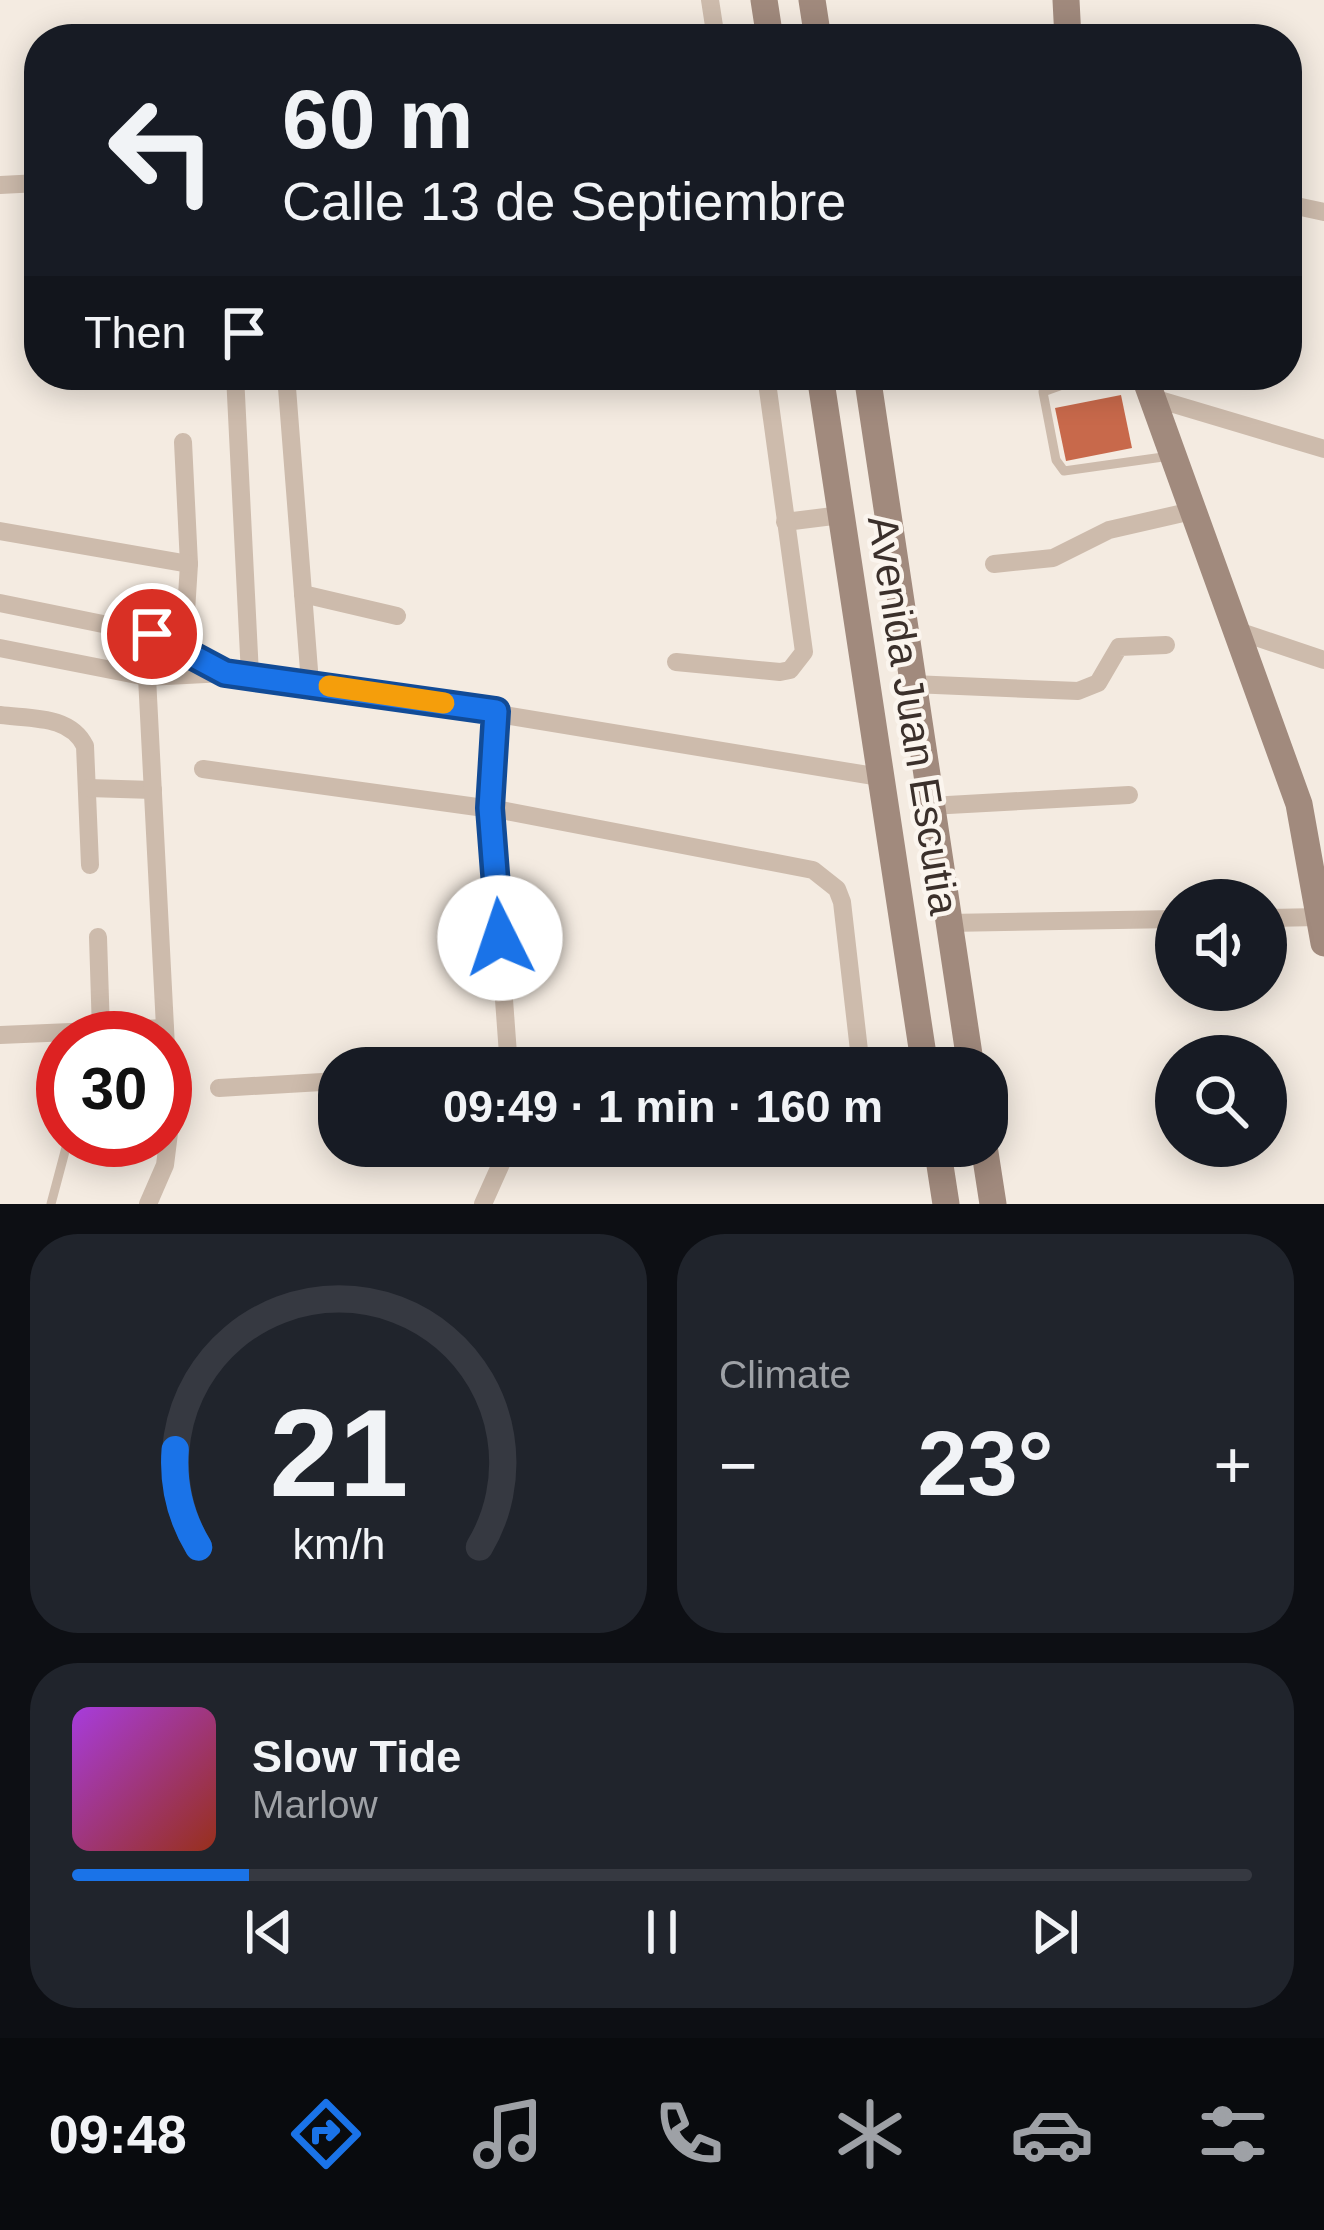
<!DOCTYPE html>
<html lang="en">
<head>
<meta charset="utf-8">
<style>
  :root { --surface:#171b24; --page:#20242c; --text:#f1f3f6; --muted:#9ea1a6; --line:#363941; --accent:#1a73e8 }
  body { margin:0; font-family:Helvetica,sans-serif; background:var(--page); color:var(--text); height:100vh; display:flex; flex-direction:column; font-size:45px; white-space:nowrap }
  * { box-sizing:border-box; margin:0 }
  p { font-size:39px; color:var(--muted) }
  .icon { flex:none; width:66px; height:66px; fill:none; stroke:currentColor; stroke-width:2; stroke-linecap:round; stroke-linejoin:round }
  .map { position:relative; height:1204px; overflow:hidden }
  .side { display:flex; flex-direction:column; gap:30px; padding:30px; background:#0d0f14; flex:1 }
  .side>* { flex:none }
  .guide { position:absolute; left:24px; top:24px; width:1278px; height:366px; border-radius:48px; box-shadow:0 6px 30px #0003; background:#171b24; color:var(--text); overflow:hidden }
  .tools { position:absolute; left:1155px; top:879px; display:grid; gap:24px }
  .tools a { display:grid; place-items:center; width:132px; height:132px; border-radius:50%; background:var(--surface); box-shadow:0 6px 30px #0003; font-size:60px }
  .speed { position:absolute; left:36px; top:1011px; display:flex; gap:24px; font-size:60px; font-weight:700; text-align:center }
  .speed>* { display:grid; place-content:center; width:156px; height:156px; border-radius:50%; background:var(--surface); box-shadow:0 6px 30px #0003; line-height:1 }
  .speed .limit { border:18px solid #d22; background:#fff; color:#111 }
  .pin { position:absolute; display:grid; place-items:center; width:102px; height:102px; color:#fff; margin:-51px; border:6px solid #fff; border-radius:50%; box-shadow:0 3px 12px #0007 }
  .me { position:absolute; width:132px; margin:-66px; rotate:356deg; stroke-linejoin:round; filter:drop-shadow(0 0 9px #0008) }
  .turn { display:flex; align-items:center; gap:42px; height:252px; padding:0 60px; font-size:54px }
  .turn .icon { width:156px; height:156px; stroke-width:2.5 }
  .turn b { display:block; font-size:84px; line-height:102px }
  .then { display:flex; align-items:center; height:114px; padding:0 60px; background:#0003; gap:24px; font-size:45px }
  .big { font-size:90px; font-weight:600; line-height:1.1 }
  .side .tile { flex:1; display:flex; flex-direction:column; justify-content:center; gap:18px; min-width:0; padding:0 42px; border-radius:48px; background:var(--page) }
  .side .dial { align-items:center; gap:0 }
  .dial svg { height:312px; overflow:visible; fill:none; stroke:var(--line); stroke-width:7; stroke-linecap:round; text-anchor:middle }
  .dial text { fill:var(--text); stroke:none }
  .song { display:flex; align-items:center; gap:36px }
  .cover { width:144px; height:144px; border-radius:18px; background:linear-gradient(135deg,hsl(280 70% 55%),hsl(10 70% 35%)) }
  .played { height:12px; border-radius:6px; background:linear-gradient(90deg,var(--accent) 15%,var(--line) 15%) }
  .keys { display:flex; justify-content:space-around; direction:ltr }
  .heat { display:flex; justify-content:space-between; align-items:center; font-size:66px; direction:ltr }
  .side .tiles { flex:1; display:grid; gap:30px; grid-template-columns:1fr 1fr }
  .tile:last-child { grid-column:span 2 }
  .trip { position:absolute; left:318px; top:1047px; width:690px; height:120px; border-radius:48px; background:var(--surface); box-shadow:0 6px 30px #0003; font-weight:600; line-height:120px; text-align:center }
  .tab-bar { display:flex; height:192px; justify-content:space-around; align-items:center; background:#090b0e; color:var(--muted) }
  .tab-bar .icon { width:84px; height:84px }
  .tab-bar .selected { color:var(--accent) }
  .tab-bar b { font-size:54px; color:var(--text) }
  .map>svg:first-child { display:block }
  .building { fill:#c8694b }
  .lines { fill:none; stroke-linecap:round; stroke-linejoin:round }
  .lane { stroke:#cdbbac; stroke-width:9 }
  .street { stroke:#cdbbac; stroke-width:18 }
  .secondary { stroke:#a18a7d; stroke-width:27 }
  .route-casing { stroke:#114b97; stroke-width:30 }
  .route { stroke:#1a73e8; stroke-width:21 }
  .slow { stroke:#f59e0b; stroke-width:21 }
  .labels { text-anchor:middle; stroke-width:9; stroke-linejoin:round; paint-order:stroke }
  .street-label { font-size:42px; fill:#3b302b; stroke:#fbf5ee }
</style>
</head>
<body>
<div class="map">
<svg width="1324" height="1204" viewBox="0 0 1324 1204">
  <rect width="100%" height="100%" fill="#f4ebe1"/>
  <!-- building -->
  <path class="building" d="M1121,395L1132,448L1066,461L1055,408Z"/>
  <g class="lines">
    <!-- lane -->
    <g class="lane">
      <path d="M1090,375L1043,392L1056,460L1064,471L1170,456"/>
      <path d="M51,1204L68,1140"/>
    </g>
    <!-- street -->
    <g class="street">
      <path d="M710,0L716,39"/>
      <path d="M716,38L769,33"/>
      <path d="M0,185L39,183"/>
      <path d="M1287,204L1324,212"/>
      <path d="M235,375L250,675"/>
      <path d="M286,375L310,683"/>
      <path d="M1150,397L1324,449"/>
      <path d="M183,442L189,564L183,660"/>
      <path d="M785,522L841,515"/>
      <path d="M0,531L189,564"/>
      <path d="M994,564L1053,558L1109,530L1192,511"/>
      <path d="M303,594L397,616"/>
      <path d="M0,603L152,634L225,673"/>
      <path d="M1235,630L1324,660"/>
      <path d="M0,648L147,677L225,673L310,683L880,777"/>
      <path d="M676,662L780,672L790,670L804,652L766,375"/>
      <path d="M912,684L1078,691L1098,683L1119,647L1166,645"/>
      <path d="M495,711L490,808L509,1068"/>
      <path d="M0,715C31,719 70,715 85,746L90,865"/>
      <path d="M203,769L506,811L813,870L837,889L842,902L861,1068"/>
      <path d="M88,788L153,790"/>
      <path d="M930,806L1129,795"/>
      <path d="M1266,918L1318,917"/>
      <path d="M948,923L1176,919"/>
      <path d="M98,937L101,1031"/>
      <path d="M0,1035L165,1028"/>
      <path d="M219,1088L339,1081"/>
      <path d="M508,1153L692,1146"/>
      <path d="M148,1204L165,1165L170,1125L147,677L152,634"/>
      <path d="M483,1204L509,1146"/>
    </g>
    <!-- secondary -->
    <g class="secondary">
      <path d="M764,0L770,39"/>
      <path d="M812,0L818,39"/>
      <path d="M1066,0L1068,39"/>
      <path d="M820,375L925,1068"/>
      <path d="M867,375L971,1068"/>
      <path d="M1144,375L1299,804L1324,943"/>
      <path d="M937,1146L946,1204"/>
      <path d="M984,1146L993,1204"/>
    </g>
  </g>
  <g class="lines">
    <!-- route casing -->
    <g class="route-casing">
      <path id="route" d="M152,634L225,673L496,711L490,808L500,938"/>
    </g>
    <!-- route -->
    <use href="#route" class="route"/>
    <!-- slow -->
    <path class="slow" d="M329,686L444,703"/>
  </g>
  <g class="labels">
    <!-- street labels -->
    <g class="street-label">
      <text transform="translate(914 715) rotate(81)" y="15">Avenida Juan Escutia</text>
    </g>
  </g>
</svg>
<div class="tools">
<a><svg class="icon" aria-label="sound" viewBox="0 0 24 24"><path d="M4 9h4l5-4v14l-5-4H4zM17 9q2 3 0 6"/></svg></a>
<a><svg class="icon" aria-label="search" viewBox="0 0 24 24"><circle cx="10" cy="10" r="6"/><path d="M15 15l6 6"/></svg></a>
</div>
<div class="speed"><div class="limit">30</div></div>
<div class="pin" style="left:152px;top:634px;background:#d93025"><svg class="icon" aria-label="arrive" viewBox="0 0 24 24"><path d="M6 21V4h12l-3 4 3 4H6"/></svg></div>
<svg class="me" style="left:500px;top:938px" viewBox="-20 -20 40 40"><circle r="19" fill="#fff"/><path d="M0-13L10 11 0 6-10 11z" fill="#1a73e8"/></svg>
<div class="trip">09:49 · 1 min · 160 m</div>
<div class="guide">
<div class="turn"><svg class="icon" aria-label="left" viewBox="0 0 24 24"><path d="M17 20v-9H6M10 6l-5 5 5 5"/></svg><div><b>60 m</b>Calle 13 de Septiembre</div></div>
<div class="then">Then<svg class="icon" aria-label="arrive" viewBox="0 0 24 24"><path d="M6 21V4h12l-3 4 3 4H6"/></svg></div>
</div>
</div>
<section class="side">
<div class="tiles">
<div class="tile dial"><svg viewBox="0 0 100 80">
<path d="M14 69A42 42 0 1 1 86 69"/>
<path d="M14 69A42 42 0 0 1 8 44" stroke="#1a73e8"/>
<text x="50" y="56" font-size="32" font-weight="700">21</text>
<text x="50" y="72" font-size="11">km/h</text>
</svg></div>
<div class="tile"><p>Climate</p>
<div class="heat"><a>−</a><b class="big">23°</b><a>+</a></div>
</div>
<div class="tile">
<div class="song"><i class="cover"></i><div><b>Slow Tide</b><p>Marlow</p></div></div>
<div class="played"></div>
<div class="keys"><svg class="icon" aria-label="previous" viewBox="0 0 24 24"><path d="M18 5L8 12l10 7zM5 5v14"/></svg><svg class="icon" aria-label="pause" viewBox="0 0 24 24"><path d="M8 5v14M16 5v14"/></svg><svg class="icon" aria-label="next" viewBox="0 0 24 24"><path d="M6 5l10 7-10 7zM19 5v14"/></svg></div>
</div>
</div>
</section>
<nav class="tab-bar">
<b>09:48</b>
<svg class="icon selected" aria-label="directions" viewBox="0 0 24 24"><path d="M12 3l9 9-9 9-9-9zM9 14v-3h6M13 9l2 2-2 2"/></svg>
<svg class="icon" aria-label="music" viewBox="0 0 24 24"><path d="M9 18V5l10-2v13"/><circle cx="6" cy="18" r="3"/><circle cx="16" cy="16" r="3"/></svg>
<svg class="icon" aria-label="phone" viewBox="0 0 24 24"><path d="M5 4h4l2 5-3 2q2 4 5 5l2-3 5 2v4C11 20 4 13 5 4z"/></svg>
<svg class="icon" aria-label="climate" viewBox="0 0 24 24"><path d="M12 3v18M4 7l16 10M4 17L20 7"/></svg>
<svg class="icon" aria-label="car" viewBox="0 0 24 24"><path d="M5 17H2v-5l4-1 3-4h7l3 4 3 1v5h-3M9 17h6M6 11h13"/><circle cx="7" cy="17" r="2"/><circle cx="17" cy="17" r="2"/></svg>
<svg class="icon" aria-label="filters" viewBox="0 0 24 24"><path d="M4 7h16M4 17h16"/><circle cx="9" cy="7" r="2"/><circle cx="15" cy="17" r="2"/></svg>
</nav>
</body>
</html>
